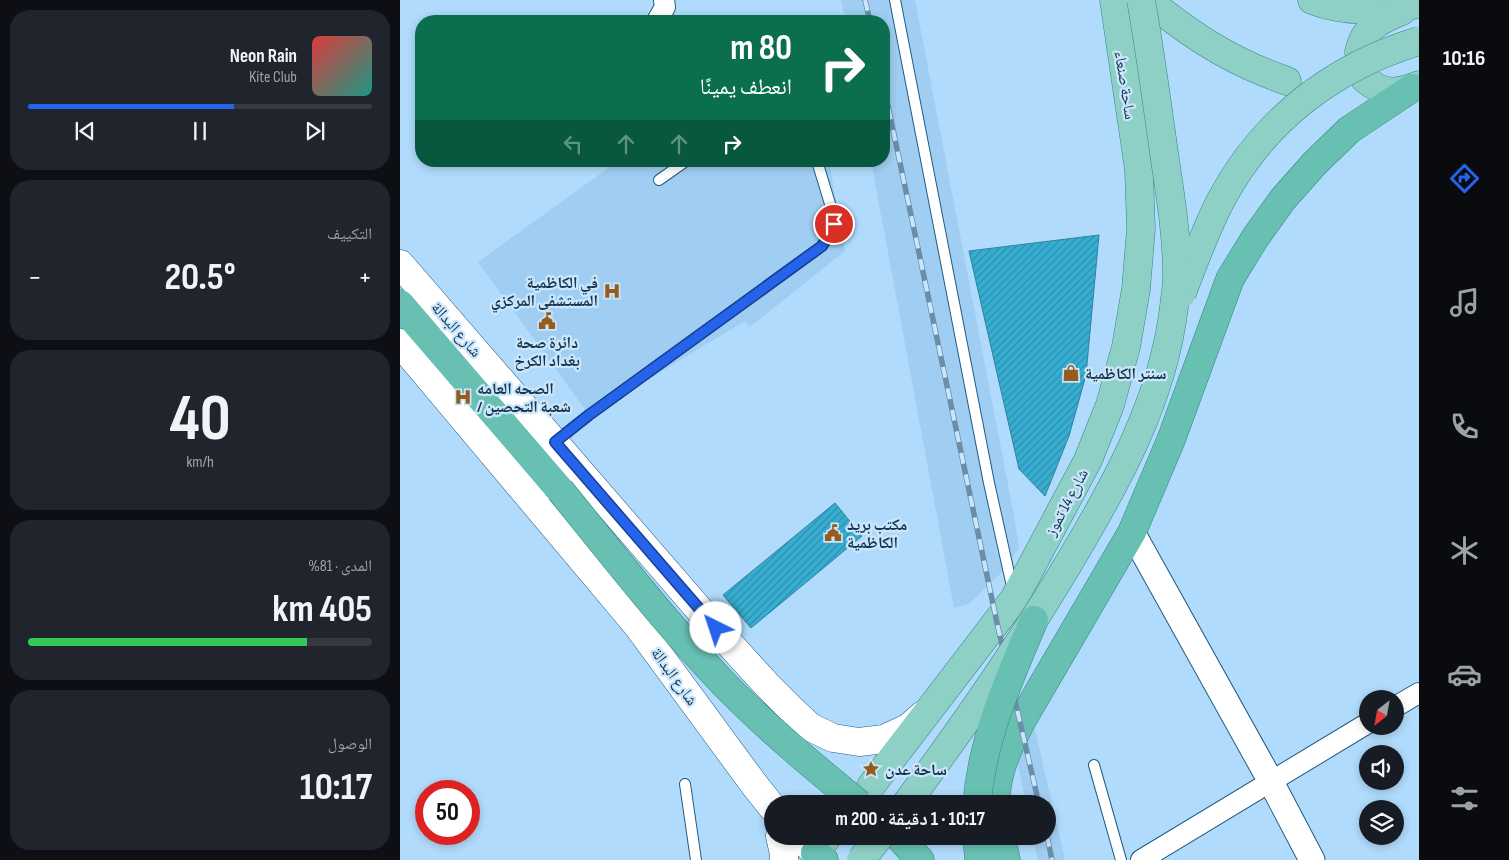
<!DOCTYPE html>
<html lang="ar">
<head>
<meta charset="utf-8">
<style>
  :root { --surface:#171b24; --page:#20242c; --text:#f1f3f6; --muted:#9ea1a6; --line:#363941; --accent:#2563eb }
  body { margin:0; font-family:"Sofia Sans Condensed","Noto Naskh Arabic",sans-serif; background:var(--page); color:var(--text); direction:rtl; height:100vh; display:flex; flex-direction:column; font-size:19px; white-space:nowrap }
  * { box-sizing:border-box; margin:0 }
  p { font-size:16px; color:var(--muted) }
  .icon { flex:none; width:28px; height:28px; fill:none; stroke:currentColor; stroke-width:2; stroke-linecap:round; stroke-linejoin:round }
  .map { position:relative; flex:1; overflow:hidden; direction:ltr }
  .panel { display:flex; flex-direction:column; gap:10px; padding:10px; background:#0d0f14; width:400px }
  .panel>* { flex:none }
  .banner { position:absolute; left:15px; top:15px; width:475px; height:152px; border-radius:20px; box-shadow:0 2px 8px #0003; direction:rtl; background:#0b6e4f; color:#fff; overflow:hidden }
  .needle { width:32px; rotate:211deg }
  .fabs { position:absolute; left:959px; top:690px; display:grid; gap:10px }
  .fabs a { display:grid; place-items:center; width:45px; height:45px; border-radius:50%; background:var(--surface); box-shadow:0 2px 8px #0003; font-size:25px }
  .speed { position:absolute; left:15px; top:780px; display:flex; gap:10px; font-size:25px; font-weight:700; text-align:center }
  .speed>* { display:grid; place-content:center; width:65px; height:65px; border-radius:50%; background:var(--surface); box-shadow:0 2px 8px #0003; line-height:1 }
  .speed .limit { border:8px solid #d22; background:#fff; color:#111 }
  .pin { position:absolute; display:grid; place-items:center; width:42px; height:42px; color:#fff; margin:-21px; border:2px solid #fff; border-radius:50%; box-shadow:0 1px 5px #0007 }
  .me { position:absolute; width:55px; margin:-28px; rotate:319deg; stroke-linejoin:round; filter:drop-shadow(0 0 4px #0008) }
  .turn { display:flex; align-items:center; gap:18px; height:105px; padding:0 15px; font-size:22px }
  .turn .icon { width:65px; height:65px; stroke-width:2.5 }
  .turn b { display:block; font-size:35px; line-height:42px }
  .lanes { display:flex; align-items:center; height:48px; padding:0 15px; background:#0003; justify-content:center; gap:25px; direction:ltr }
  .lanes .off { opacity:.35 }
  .big { font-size:38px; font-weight:700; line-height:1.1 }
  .panel .card { flex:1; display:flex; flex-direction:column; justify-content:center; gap:8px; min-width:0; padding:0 18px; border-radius:20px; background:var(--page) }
  .panel .dial { align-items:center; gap:0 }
  .dial b { font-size:65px; line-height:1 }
  .song { display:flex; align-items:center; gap:15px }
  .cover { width:60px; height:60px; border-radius:8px; background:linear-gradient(135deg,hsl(0 70% 55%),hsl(170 70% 35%)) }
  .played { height:5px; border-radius:2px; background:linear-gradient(90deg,var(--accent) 60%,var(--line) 60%) }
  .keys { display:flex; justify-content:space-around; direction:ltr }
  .heat { display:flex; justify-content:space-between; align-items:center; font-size:28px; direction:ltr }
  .charge { height:8px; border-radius:4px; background:linear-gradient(90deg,#34c759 81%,var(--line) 0) }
  .trip { position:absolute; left:364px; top:795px; width:292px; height:50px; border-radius:25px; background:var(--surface); box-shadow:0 2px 8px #0003; font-weight:700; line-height:50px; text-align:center; direction:rtl }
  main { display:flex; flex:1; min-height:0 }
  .dock { display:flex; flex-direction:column; width:90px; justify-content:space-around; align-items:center; background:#090b0e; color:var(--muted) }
  .dock .icon { width:35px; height:35px }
  .dock .on { color:var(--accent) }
  .dock b { font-size:22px; color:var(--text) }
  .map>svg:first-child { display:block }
  .built { fill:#9fcef2 }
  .building { fill:url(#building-hatch); stroke:#31829b }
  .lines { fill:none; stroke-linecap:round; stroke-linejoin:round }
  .service-casing { stroke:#215b81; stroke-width:12 }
  .minor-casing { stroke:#215b81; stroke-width:22 }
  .tertiary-casing { stroke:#215b81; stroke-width:27 }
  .secondary-casing { stroke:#215b81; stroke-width:29 }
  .primary-casing { stroke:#348583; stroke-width:29 }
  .trunk-casing { stroke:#348583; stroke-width:29 }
  .service { stroke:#fff; stroke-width:10 }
  .minor { stroke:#fff; stroke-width:20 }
  .tertiary { stroke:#fff; stroke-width:25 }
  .secondary { stroke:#fff; stroke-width:28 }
  .primary { stroke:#8ed0c6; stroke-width:28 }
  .trunk { stroke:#68c0b3; stroke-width:28 }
  .rail-casing { stroke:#698eaa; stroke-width:5.5 }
  .rail { stroke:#cae6fd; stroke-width:4; stroke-dasharray:11; stroke-linecap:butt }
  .primary-bridge-casing { stroke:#348583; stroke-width:29; stroke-linecap:butt }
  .trunk-bridge-casing { stroke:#348583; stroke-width:29; stroke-linecap:butt }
  .primary-bridge { stroke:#8ed0c6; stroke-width:28 }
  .trunk-bridge { stroke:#68c0b3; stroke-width:28 }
  .route-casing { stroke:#184099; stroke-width:12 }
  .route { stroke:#2563eb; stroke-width:9 }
  .labels { text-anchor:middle; stroke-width:4.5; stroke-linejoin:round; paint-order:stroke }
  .street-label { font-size:16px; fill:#17364c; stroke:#cae6fd }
  .poi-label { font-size:16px; font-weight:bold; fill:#17364c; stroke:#cae6fd; text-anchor:start }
</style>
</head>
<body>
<main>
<nav class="dock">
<b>10:16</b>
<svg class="icon on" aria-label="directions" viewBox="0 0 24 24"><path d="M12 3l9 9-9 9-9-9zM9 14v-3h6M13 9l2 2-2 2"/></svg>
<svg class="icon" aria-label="music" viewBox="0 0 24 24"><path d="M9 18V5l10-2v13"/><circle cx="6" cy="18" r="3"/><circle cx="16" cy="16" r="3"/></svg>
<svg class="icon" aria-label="phone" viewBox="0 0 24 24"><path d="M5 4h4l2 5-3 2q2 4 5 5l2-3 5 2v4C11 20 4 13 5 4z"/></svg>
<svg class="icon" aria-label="climate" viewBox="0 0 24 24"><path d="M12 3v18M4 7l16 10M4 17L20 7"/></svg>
<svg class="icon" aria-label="car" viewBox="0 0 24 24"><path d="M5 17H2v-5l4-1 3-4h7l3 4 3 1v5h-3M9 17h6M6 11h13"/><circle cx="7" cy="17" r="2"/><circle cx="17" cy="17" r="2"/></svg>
<svg class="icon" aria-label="filters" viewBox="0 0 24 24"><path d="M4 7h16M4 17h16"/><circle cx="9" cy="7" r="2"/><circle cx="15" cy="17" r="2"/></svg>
</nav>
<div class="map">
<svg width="1019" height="860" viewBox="0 0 1019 860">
  <defs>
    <pattern id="building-hatch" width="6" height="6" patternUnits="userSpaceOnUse" patternTransform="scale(1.25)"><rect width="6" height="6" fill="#37aed1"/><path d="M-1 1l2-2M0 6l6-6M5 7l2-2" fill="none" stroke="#2d8eac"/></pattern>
  </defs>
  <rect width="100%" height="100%" fill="#b0dbfc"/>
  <!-- built -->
  <g class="built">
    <path d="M441,0H515L614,516L619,548L600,574L569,604L554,608L471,161H484V21H445Z"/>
    <path d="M218,161H429L445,251L350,327L345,321L189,415L78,262Z"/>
    <path d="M633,721L665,860H638L633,836H648V804H626L616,756Z"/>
  </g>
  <!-- building -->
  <g class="building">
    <path d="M699,235L686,375L669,436L645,496L619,469L569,251Z"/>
    <path d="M435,503L462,536L351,628L323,595Z"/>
  </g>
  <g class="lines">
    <!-- service casing -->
    <g class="service-casing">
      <g id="service">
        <path d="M495,0L589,483L613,591"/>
        <path d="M259,180L286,161"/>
        <path d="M156,441L189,415L422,246L432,230L434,217L417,161"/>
        <path d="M694,765L721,860"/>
        <path d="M285,784L296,860"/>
      </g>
    </g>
    <!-- minor casing -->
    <g class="minor-casing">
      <g id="minor">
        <path d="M257,21L265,7L264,0"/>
        <path d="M995,707L1019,693"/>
        <path d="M741,860L968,723"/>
      </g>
    </g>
    <!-- tertiary casing -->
    <g class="tertiary-casing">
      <path id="tertiary" d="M732,532L870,780L912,860"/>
    </g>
    <!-- secondary casing -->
    <g class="secondary-casing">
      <g id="secondary">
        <path d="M0,264L316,629L367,685L391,709L410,727L433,738L459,742L484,739L508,728L523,715"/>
        <path d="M0,343L237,625L353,783L372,807"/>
        <path d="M380,836L384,854V860"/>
        <path d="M399,836L415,853"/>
      </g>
    </g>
    <!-- primary casing -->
    <g class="primary-casing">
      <g id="primary">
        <path d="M912,0C947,14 983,10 1019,4"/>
        <path d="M759,9C801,42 836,63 887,81"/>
        <path d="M959,52C965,26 979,21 1002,11"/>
        <path d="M965,79C983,95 997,94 1019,85"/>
        <path d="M471,786L614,599L688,460L710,405L726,347L736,289L741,229L739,170L714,0"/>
        <path d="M415,853L428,836"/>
      </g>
    </g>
    <!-- trunk casing -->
    <g class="trunk-casing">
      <g id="trunk">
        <path d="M0,304L160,490"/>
        <path d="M596,804C595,775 608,747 621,722L732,532L771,440L830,279L855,238L883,199L915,163L949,130L1012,88"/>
        <path d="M498,836L520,860"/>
        <path d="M577,836L579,860"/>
        <path d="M601,836L606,860"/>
        <path d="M415,853L424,860"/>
      </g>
    </g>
    <!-- service -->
    <use href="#service" class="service"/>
    <!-- minor -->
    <use href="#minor" class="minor"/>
    <!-- tertiary -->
    <use href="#tertiary" class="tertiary"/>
    <!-- secondary -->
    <use href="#secondary" class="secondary"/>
    <!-- primary -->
    <use href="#primary" class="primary"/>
    <!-- trunk -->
    <use href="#trunk" class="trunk"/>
    <!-- rail casing -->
    <g class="rail-casing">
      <g id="rail">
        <path d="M465,0L470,21"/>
        <path d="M484,87L597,623L639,804"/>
        <path d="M647,836L652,860"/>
      </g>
    </g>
    <!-- rail -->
    <use href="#rail" class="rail"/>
    <!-- primary-bridge casing -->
    <g class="primary-bridge-casing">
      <g id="primary-bridge">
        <path d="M782,293C794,262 805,231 820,202C862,121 933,67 1019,41"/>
        <path d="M506,804C563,727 618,648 667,566C715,486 763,401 774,307C775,297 777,286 777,276C777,235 770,193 764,153C757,102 750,51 741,0"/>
        <path d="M461,860L480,836"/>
      </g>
    </g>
    <!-- trunk-bridge casing -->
    <g class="trunk-bridge-casing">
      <g id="trunk-bridge">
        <path d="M160,490C214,556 266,624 325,685C367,728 413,766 459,804"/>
        <path d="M577,804C582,739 609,679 634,620"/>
      </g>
    </g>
    <!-- primary-bridge -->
    <use href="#primary-bridge" class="primary-bridge"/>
    <!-- trunk-bridge -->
    <use href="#trunk-bridge" class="trunk-bridge"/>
  </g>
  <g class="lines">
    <!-- route casing -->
    <g class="route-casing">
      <path id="route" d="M316,628L155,442L189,415L422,246L432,230L434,224"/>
    </g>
    <!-- route -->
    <use href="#route" class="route"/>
  </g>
  <!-- icons -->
  <defs>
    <g id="hospital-bare" transform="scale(1.35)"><path d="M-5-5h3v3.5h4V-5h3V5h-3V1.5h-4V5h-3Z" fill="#975b1d" stroke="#cae6fd" stroke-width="2.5" paint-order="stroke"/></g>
    <g id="civic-bare" transform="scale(1.35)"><path d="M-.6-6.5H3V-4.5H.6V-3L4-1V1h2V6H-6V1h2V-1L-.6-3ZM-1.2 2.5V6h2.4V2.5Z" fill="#975b1d" stroke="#cae6fd" stroke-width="2.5" paint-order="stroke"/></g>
    <g id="shop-bare" transform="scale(1.35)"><path d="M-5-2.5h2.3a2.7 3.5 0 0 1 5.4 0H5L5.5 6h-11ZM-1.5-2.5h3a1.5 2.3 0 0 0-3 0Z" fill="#975b1d" stroke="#cae6fd" stroke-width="2.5" paint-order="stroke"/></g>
    <g id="sight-bare" transform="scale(1.35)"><path d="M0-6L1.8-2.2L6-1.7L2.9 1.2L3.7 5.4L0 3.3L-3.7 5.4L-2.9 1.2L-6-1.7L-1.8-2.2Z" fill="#975b1d" stroke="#cae6fd" stroke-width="2.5" paint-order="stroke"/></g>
  </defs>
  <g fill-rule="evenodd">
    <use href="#hospital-bare" x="212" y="291"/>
    <use href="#civic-bare" x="147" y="321"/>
    <use href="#shop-bare" x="671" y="373"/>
    <use href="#hospital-bare" x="63" y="397"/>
    <use href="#civic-bare" x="433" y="533"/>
    <use href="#sight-bare" x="471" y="769"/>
  </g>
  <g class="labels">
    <!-- street labels -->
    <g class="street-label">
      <text transform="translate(726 85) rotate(81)" y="6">ساحة صنعاء</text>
      <text transform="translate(57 329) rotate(49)" y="6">شارع البدالة</text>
      <text transform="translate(666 502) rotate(-62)" y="6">شارع 14 تموز</text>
      <text transform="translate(275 676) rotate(54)" y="6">شارع البدالة</text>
    </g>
    <!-- poi labels -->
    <g class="poi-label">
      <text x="198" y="288" text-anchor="end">في الكاظمية<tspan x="198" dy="18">المستشفى المركزي</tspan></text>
      <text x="147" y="348" text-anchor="middle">دائرة صحة<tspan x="147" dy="18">بغداد الكرخ</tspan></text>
      <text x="685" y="379">سنتر الكاظمية</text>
      <text x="77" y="394">الصحه العامه<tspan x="77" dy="18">/ شعبة التحصين</tspan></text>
      <text x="447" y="530">مكتب بريد<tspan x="447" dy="18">الكاظمية</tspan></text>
      <text x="485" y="775">ساحة عدن</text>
    </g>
  </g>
</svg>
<div class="fabs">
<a><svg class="needle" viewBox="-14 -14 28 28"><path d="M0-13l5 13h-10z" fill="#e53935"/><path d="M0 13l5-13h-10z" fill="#9ea1a6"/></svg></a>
<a><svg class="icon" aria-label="sound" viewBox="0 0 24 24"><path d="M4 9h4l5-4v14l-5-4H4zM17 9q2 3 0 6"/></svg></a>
<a><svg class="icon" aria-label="layers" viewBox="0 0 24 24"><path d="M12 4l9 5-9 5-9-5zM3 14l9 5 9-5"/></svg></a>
</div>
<div class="speed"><div class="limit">50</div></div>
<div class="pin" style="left:434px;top:224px;background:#d93025"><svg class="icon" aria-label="arrive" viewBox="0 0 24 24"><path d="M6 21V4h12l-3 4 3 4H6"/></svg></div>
<svg class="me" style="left:316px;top:628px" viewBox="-20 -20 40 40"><circle r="19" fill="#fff"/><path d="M0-13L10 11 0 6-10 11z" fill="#2563eb"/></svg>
<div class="trip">10:17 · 1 دقيقة · 200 m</div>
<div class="banner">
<div class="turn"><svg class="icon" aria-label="right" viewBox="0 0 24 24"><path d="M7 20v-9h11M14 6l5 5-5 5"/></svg><div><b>80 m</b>انعطف يمينًا</div></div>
<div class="lanes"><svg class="icon off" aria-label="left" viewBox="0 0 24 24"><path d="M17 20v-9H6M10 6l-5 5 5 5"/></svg><svg class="icon off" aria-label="ahead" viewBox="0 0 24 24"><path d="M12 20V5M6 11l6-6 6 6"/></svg><svg class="icon off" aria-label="ahead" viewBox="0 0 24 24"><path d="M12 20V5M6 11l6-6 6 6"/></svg><svg class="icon" aria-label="right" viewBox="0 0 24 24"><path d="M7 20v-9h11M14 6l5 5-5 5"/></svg></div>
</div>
</div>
<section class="panel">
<div class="card">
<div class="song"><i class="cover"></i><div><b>Neon Rain</b><p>Kite Club</p></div></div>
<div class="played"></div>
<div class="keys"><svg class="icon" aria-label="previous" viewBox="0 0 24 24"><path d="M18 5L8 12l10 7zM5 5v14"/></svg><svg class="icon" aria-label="pause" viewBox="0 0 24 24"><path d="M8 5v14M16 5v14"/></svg><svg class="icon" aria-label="next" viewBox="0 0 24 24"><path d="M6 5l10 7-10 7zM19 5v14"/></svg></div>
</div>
<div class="card"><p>التكييف</p>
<div class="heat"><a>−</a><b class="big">20.5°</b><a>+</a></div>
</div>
<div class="card dial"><b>40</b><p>km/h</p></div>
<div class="card"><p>المدى · 81%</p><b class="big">405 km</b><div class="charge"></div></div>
<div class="card"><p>الوصول</p><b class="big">10:17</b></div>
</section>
</main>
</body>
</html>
